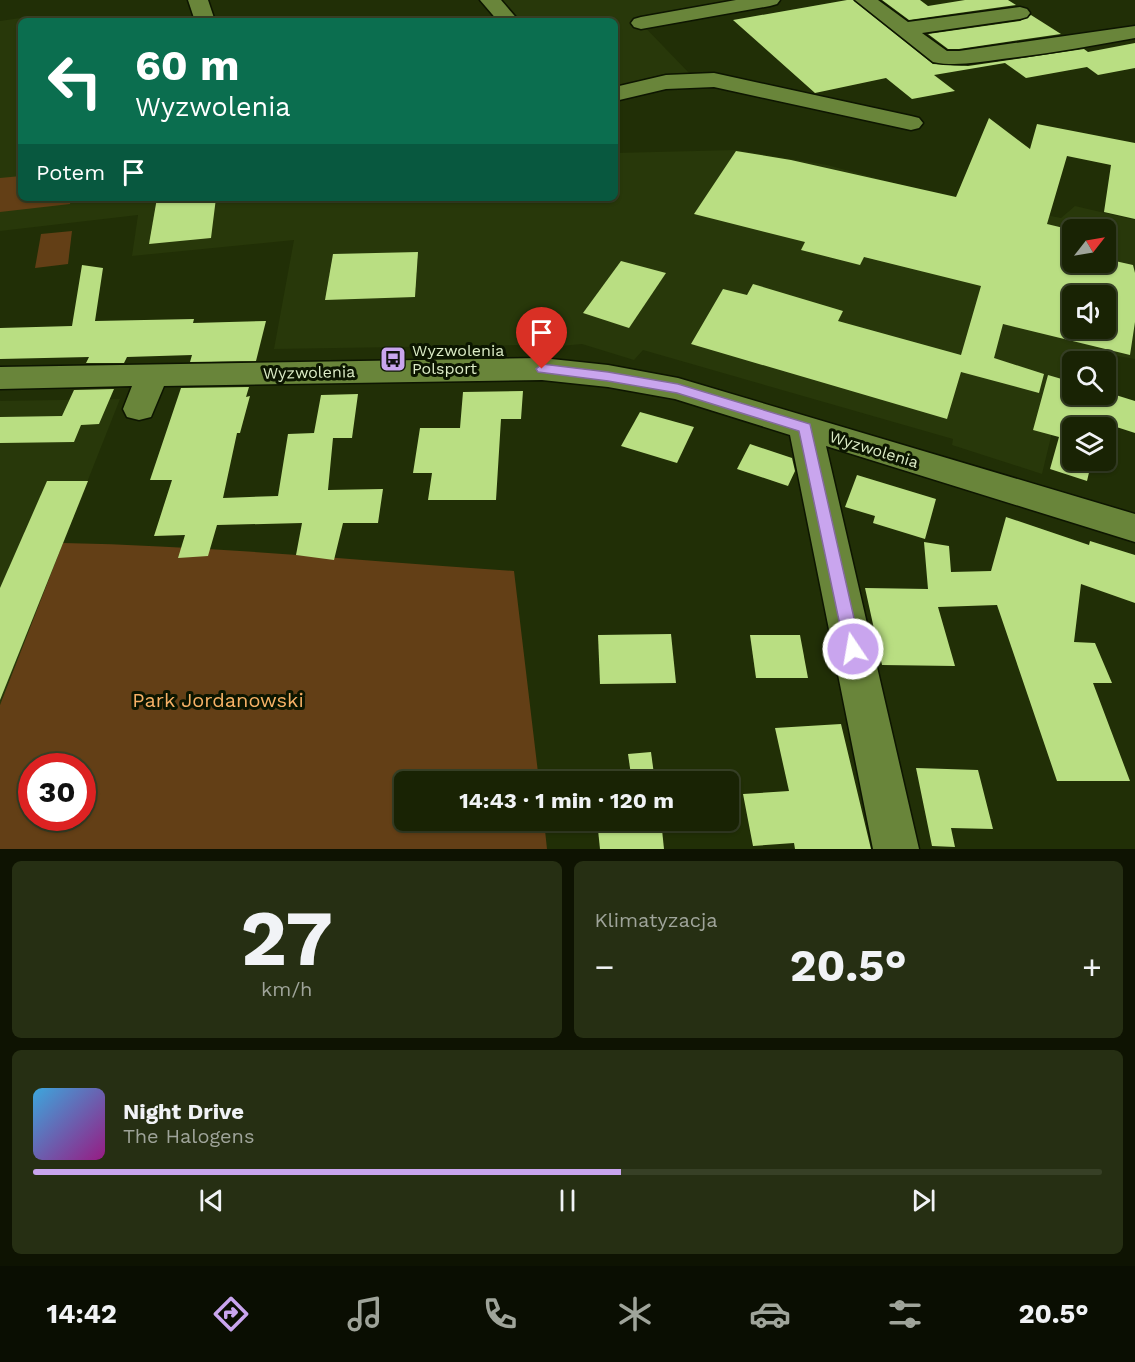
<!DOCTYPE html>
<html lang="pl">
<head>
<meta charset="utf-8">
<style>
  :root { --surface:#192304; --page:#262f13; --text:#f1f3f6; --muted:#9fa49a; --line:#374026; --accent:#c9a5ee }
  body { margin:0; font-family:"Work Sans",sans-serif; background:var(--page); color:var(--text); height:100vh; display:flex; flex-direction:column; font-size:22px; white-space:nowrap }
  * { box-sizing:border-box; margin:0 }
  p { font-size:20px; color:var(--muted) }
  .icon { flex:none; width:33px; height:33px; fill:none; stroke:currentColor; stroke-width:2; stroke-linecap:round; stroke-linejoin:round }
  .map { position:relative; height:849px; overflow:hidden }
  .sheet { display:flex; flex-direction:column; gap:12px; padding:12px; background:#0e1302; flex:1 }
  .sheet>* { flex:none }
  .hud { position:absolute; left:18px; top:18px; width:600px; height:183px; border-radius:9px; box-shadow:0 2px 4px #0004,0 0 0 2px var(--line); background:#0b6e4f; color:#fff; overflow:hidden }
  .needle { width:39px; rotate:59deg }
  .buttons { position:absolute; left:1062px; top:219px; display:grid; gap:12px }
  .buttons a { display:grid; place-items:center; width:54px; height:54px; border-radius:9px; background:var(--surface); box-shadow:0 2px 4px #0004,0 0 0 2px var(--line); font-size:30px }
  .speed { position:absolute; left:18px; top:753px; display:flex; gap:12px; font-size:30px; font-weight:700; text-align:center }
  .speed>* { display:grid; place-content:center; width:78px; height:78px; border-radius:50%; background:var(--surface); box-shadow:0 2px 4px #0004,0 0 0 2px var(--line); line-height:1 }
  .speed .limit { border:9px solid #d22; background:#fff; color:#111 }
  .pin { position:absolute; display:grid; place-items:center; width:51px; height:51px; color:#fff; margin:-62px -26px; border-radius:50% 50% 50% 0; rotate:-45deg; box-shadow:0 0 6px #0007 }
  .pin .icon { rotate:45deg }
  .me { position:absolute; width:66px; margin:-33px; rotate:348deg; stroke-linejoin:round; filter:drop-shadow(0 0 4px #0008) }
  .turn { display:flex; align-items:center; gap:21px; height:126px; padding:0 18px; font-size:27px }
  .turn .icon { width:78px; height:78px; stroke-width:2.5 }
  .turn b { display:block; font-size:42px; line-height:51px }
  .then { display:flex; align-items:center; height:57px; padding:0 18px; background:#0003; gap:12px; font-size:22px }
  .big { font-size:45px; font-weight:700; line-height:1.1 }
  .sheet .card { flex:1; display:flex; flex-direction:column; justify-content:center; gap:9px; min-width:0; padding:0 21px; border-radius:9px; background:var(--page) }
  .sheet .dial { align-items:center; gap:0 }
  .dial b { font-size:78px; line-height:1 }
  .song { display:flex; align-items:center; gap:18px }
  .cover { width:72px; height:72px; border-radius:9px; background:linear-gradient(135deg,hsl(200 70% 55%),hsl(310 70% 35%)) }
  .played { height:6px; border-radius:3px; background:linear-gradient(90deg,var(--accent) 55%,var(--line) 55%) }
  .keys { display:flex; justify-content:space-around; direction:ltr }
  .heat { display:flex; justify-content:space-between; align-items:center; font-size:33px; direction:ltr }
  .sheet .tiles { flex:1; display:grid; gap:12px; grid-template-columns:1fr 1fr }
  .card:last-child { grid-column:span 2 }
  .trip { position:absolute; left:394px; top:771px; width:345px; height:60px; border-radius:9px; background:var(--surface); box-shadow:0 2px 4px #0004,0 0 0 2px var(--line); font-weight:700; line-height:60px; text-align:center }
  .tabs { display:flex; height:96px; justify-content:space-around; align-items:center; background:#0a0e02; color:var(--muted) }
  .tabs .icon { width:42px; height:42px }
  .tabs .current { color:var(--accent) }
  .tabs b { font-size:27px; color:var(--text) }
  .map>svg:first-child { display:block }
  .built { fill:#28380a; fill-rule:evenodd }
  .green { fill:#633f16; fill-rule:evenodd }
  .building { fill:#b9de82; fill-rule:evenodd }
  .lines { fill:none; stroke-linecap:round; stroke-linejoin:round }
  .minor-casing { stroke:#0d1501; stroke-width:3 }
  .minor { fill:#69853a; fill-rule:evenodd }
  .route { fill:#c9a5ee; stroke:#836b9b; stroke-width:1.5 }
  .labels { text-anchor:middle; stroke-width:6; stroke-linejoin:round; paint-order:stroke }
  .poi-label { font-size:16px; fill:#ddedc7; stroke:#0c1600; text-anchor:start }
  .street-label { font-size:16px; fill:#ddedc7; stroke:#0c1600 }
  .near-park-label { font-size:20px; fill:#f7b166; stroke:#0c1600 }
</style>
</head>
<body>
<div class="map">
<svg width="1135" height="849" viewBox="0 0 1135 849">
  <rect width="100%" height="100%" fill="#212f06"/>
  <!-- built -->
  <g class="built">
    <path d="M502,0H736L636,18L690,74L615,89V21H521Z"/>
    <path d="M27,17L28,21H21V198H615V153L736,150L827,165L931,193L1061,218L1075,206L1135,220V359L1117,356L1070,358L1042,474L952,445L953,439L643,350L634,360L582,344L550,347L525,345L274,349L294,240L132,256L138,215L0,231V21ZM1072,230H1106V262H1072ZM1072,296H1106V328H1072Z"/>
    <path d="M120,399L63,543L0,705V401Z"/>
  </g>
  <!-- green -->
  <g class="green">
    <path d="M21,176V198H71L70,204L0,212V178Z"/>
    <path d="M72,231L68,264L35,268L41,234Z"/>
    <path d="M63,543C214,546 364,561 514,571L539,781L405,782V820L544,821L547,849H0V705ZM32,766H82V818H32Z"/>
  </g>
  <!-- building -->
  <g class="building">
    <path d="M847,0H853L933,64L968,66L1084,49L1088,52L1135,43V68L1098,75L1087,67L1026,78L1005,63L934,75L955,91L912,99L886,78L815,93L733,20Z"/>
    <path d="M882,0H920L928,6L965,0H1008L1016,5L909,20Z"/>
    <path d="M1031,15L1061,34L959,49H948L928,34L1020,21Z"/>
    <path d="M989,118L1030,149L1037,124L1135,143V219L1104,212L1111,165L1067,156L1047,224L1072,230V262H1106V259L1133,265L1135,273V322L1130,355L1003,324L994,358L1044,374L1039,393L961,372L947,419L691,344L723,289L747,295L753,284L843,311L838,321L961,355L981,286L864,257L860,265L801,250L805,242L694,214L736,151L791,160L956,197ZM1072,296H1106V328H1072Z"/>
    <path d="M157,198H216L211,238L149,244Z"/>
    <path d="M418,252L415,297L325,300L333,254Z"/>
    <path d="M621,261L666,273L629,328L583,313Z"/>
    <path d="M82,265L103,268L95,321L194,319L193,323L266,321L256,361L190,362L192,355L127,357L124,363H86L89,357L0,359V328L72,326Z"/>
    <path d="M1048,375L1072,382V394H1106V392L1135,401V433L1101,422L1100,428H1072V460H1092L1087,481L1050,469L1059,437L1033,430Z"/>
    <path d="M249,387L246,397L250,396L240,433H237L223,498L278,496L288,434L314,433L321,395L358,394L352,438H333L328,490L383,489L378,523H343L334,560L296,555L302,523L217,525L208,556L178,558L185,535L154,536L172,480H150L181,388Z"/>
    <path d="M114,389L99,424L81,425L74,442L0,443V417L62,416L74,390Z"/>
    <path d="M523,391L521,419H501L496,500H428L432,473H413L420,428H460L463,392Z"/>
    <path d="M640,412L694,427L677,463L621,446Z"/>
    <path d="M750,444L792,458L795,471L788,486L737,469Z"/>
    <path d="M857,475L936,499L925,539L873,523L875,516L845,507Z"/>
    <path d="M47,481H88L0,700V588Z"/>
    <path d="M1006,517L1089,545L1090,541L1135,555V603L1081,584L1074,642L1095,643L1112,683H1093L1130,781H1057L997,605L938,607L955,666L882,665L865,588L928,589L924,542L949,546L951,572L991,571Z"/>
    <path d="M671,634L676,683L600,684L598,635Z"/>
    <path d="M750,635H800L808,678H756Z"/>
    <path d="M841,724L871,849H795L794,843L753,846L743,794L789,791L775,728Z"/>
    <path d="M651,752L655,782H632L628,754Z"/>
    <path d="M916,768L978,770L993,829L951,828L955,847L932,846Z"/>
    <path d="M597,820H661L664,849H600Z"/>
  </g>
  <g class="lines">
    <!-- minor casing -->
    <g class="minor-casing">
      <g id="minor">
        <path d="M188,0H208L215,21H195Z"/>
        <path d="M480,0H501L519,21H498Z"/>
        <path d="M736,0H780L777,4L770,6L641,29L634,27L631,23L634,19L641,17Z"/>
        <path d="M855,0H878L908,22L1020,7L1027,9L1030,13L1027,17L1020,19L922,33L947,51H959L1135,26V38C1091,46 1047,54 1002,59C979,62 956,67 933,62Z"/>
        <path d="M714,73L911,116L919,118L923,123L919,128L911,130L714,87L666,89L615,101V87L666,75Z"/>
        <path d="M542,358L608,365L678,378L1135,514V542L826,446L919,849H873L790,435L675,399L608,387L542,380L164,386L151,417L139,420L127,417L123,409L132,386L0,389V367Z"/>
      </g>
    </g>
    <!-- minor -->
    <use href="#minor" class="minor"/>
  </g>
  <!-- route -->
  <path class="route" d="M542,364L608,372L678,384L810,424L861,649L859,654L853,656L847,654L845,649L799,431L677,393L608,381L538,372L536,369Z"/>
  <!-- icons -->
  <defs>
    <g id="bus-square" transform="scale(1.35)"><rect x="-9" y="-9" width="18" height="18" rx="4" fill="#c9a5ee" stroke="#0c1600"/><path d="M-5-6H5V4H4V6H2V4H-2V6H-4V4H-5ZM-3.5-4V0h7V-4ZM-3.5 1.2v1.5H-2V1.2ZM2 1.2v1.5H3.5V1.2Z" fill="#111"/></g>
  </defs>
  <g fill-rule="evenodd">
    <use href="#bus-square" x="393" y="359"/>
  </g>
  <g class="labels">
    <!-- poi labels -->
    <g class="poi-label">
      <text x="412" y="356">Wyzwolenia<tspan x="412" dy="18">Polsport</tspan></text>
    </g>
    <!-- street labels -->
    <g class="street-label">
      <text transform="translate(309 372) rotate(-1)" y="6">Wyzwolenia</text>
      <text transform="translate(874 449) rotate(17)" y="6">Wyzwolenia</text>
    </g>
    <!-- near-park labels -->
    <g class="near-park-label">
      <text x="218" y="707">Park Jordanowski</text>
    </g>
  </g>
</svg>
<div class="buttons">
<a><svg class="needle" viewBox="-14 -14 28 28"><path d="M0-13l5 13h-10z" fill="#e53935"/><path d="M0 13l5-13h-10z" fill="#9fa49a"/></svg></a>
<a><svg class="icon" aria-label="sound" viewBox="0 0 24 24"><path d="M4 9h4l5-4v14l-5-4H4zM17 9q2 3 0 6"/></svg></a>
<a><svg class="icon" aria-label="search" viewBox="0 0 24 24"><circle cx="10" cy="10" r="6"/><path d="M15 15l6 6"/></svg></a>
<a><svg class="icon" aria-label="layers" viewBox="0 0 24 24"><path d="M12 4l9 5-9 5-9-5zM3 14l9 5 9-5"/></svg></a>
</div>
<div class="speed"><div class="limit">30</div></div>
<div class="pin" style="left:542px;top:369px;background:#d93025"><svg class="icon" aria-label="arrive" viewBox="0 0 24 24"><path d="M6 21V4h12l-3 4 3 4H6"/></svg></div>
<svg class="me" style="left:853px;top:649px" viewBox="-20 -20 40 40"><circle r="17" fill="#c9a5ee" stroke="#fff" stroke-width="3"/><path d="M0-11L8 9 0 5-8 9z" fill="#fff"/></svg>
<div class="trip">14:43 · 1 min · 120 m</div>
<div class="hud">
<div class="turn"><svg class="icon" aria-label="left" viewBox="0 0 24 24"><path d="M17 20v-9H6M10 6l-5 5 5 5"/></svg><div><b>60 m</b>Wyzwolenia</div></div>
<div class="then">Potem<svg class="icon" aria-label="arrive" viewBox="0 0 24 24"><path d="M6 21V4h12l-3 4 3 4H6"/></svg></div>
</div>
</div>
<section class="sheet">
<div class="tiles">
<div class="card dial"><b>27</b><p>km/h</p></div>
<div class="card"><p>Klimatyzacja</p>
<div class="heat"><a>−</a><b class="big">20.5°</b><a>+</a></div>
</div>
<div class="card">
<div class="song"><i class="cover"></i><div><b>Night Drive</b><p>The Halogens</p></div></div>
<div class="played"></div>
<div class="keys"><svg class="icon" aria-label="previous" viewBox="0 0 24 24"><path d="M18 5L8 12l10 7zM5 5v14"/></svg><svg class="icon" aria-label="pause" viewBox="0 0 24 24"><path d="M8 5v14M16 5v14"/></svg><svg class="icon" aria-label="next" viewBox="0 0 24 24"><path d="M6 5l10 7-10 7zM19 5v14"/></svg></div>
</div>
</div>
</section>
<nav class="tabs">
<b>14:42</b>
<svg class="icon current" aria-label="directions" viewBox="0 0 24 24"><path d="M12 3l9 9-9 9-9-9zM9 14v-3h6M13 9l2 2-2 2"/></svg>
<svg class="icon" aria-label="music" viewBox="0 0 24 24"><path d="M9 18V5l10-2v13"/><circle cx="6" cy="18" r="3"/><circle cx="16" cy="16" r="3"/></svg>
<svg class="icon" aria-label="phone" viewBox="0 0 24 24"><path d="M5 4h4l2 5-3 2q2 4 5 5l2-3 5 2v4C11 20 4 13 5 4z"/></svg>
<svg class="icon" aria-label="climate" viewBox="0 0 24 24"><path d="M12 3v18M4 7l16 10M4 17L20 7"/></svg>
<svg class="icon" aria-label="car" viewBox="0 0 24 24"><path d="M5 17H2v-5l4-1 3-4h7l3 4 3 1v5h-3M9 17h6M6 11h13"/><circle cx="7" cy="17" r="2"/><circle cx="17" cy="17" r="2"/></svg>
<svg class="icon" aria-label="filters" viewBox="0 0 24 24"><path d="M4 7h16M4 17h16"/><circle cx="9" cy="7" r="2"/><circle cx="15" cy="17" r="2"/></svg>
<b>20.5°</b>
</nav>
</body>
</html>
